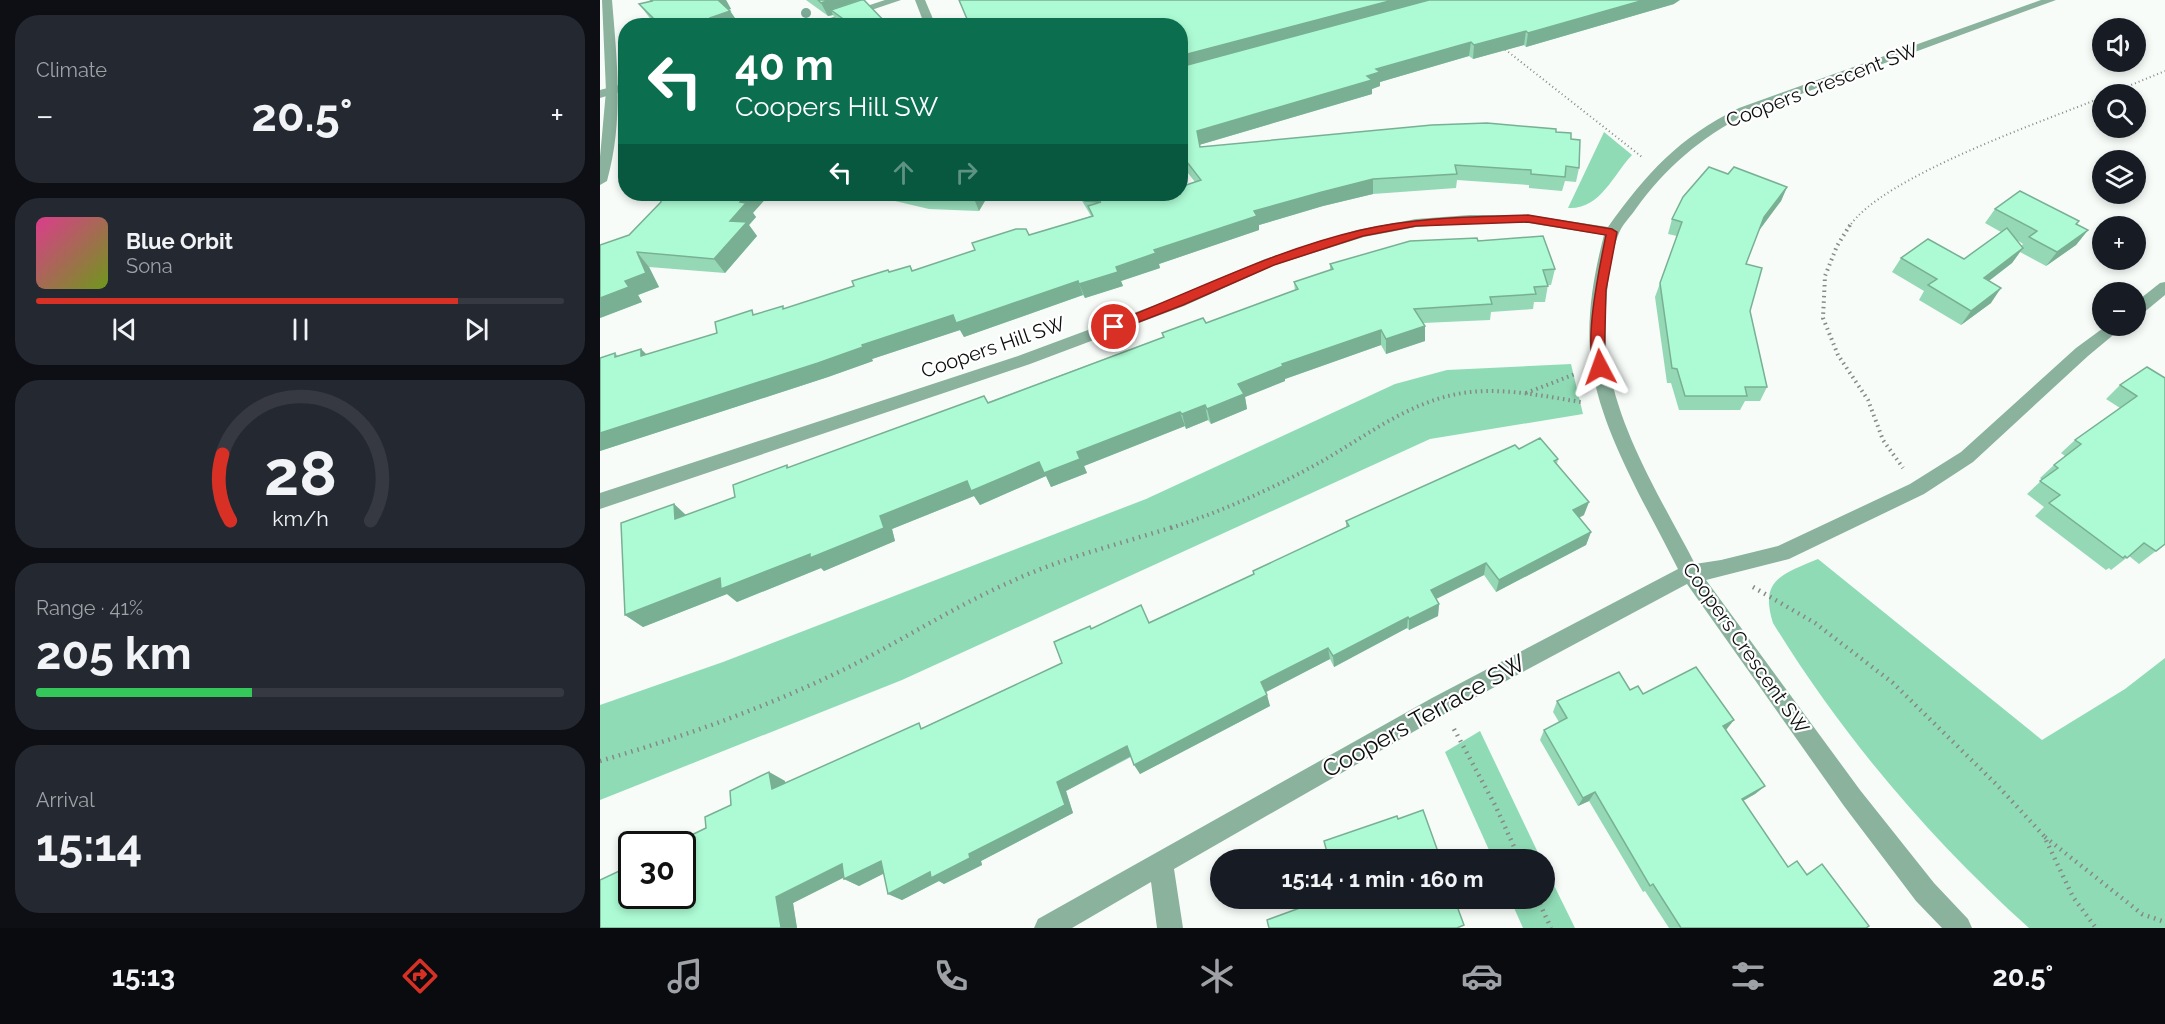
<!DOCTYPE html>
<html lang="en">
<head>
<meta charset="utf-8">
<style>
  :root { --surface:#171b24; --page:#242831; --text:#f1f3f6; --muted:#9ea1a6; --line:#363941; --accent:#d93025 }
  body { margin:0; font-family:Raleway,sans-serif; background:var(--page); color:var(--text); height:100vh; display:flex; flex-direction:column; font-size:22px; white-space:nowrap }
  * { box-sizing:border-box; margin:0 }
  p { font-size:20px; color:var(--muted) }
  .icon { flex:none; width:33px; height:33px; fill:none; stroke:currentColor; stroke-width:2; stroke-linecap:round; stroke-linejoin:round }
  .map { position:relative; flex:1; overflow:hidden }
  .side { display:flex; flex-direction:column; gap:15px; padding:15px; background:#0d0f14; width:600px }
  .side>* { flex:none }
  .guide { position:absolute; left:18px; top:18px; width:570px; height:183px; border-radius:24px; box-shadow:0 3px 9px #0003; background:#0b6e4f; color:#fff; overflow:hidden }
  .fabs { position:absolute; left:1492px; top:18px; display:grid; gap:12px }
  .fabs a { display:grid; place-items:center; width:54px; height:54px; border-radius:50%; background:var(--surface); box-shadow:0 3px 9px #0003; font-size:30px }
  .speed { position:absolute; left:18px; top:831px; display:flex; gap:12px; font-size:30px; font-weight:700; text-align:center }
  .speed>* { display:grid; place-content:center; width:78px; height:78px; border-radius:50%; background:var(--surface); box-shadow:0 3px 9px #0003; line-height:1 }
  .speed .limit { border:3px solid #111; border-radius:9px; background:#fff; color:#111 }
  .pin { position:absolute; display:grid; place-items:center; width:51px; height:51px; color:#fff; margin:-26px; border:3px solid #fff; border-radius:50%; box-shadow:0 2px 6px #0007 }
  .me { position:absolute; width:66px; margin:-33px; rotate:356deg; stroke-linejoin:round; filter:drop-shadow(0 0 4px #0008) }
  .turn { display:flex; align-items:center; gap:21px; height:126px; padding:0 18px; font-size:27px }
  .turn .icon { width:78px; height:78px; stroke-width:2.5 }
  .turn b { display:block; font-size:42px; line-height:51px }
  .lanes { display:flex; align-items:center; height:57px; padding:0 18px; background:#0003; justify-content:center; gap:30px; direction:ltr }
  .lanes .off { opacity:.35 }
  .big { font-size:45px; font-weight:700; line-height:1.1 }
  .side .tile { flex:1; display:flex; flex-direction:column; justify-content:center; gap:9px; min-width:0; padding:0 21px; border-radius:24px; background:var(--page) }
  .side .dial { align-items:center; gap:0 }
  .dial svg { height:156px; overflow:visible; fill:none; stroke:var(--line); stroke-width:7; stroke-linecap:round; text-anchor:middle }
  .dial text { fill:var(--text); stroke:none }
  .song { display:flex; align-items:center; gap:18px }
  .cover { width:72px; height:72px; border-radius:9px; background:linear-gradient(135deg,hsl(330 70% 55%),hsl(80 70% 35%)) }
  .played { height:6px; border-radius:3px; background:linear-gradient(90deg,var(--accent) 80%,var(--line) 80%) }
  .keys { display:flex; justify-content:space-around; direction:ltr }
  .heat { display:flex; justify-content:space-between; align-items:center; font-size:33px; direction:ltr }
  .charge { height:9px; border-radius:4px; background:linear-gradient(90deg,#34c759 41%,var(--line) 0) }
  .trip { position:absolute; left:610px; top:849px; width:345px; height:60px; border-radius:30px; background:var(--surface); box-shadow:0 3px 9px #0003; font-weight:700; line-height:60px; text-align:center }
  .dock { display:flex; height:96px; justify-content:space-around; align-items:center; background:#090b0e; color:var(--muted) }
  .dock .icon { width:42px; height:42px }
  .dock .active { color:var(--accent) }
  .dock b { font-size:27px; color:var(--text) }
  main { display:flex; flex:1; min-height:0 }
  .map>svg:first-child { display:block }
  .green { fill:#8fdbb5 }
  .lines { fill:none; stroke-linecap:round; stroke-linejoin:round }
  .path-far2 { stroke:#868987; stroke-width:2; stroke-dasharray:1 3; stroke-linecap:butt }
  .path-far1 { stroke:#868987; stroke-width:4; stroke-dasharray:1.5 4; stroke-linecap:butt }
  .path { stroke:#868987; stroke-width:4.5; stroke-dasharray:1.5 5; stroke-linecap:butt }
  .minor { fill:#8ab29d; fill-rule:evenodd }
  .tertiary { fill:#8ab29d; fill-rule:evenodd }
  .tree { fill:#7da997 }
  .wall { fill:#95d8b6; fill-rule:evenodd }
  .shaded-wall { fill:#79b094 }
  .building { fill:#adfbd4; stroke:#79b094; stroke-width:1.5 }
  .route { fill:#d93025; stroke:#8d1f18; stroke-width:1.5 }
  .labels { text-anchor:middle; stroke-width:4.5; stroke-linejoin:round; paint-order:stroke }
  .street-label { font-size:20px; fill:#0d0f0e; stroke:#fff }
  .near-street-label { font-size:24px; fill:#0d0f0e; stroke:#fff }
</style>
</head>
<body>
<main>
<section class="side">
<div class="tile"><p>Climate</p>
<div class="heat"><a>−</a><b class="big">20.5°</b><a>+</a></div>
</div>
<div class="tile">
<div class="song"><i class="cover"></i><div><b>Blue Orbit</b><p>Sona</p></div></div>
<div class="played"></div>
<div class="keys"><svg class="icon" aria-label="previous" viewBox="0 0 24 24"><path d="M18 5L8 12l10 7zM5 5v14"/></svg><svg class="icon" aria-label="pause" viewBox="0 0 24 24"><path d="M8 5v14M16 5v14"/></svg><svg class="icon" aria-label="next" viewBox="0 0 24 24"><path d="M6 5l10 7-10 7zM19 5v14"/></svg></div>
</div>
<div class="tile dial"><svg viewBox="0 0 100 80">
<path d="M14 69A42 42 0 1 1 86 69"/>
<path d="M14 69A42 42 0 0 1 10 35" stroke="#d93025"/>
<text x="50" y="56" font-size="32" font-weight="700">28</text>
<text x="50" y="72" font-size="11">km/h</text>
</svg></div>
<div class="tile"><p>Range · 41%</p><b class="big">205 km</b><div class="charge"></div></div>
<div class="tile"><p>Arrival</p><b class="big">15:14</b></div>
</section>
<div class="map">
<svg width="1565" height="928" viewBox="0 0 1565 928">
  <rect width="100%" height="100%" fill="#f7fcf9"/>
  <!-- green -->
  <g class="green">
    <path d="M1004,132L1032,155C1013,175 1000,210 968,208Z"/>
    <path d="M971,364L983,414L830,439L302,680L0,800V705L123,662L546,499L795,384L847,370Z"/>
    <path d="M1218,559L1442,740L1525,689L1565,658V928H1429C1330,839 1243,737 1173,623C1159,579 1183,574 1218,559Z"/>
    <path d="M880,731L941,859H893L845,752Z"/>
    <path d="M945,867L975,928H923L910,899L945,898Z"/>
  </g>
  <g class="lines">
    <!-- path-far2 -->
    <g class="path-far2">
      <path d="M902,47L1042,157"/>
      <path d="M1509,94L1565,71"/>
      <path d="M1249,227C1281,177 1444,121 1503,97"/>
    </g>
    <!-- path-far1 -->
    <g class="path-far1">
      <path d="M1250,225L1237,246L1225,276L1223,318L1238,355L1268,400L1283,440L1303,468"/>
      <path d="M926,393L975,374"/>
      <path d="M571,528C622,511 670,490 717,464C764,438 809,401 863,393C902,387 943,396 981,402"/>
    </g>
    <!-- path -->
    <g class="path">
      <path d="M1153,587L1215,623L1293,683L1397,785L1444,836L1473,897L1496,928"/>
      <path d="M854,729L896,807L920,860"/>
      <path d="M0,761C86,736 170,706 251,666C304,639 354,607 408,583C461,558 520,544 576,526"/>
      <path d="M1445,837L1542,914L1565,922"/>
      <path d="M937,898L951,928"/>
    </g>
    <!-- minor -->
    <g class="minor">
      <path d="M2,0H12C17,61 24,121 7,181L0,185V157L6,91Z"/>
      <path d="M315,0H325L336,26H325Z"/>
      <path d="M1441,0H1456L1147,114C1101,137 1065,168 1035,210C1030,217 1022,225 1019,233C1006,263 1002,336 1009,368C1022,438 1063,502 1095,564L1121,560L1178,546L1310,484L1361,452L1476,348L1506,326H1524L1488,356L1373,462L1324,494L1189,559L1106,580L1260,790L1334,883L1368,919L1372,928H1342L1316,901L1244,806L1087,584L848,712L574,869L583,928H557L551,882L472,928H434L438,919L832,698L1078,569C1048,509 1002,434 992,367C985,324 993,277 1004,235L928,223H870L816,227L764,237L675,265L584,306L430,364L0,509V493L418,356L574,298L665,259L757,230L816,219L870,215H928L1008,227C1047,173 1078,138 1139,108Z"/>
      <path d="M1565,282V295L1542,314L1536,315V302L1560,283Z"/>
    </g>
    <!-- tertiary -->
    <g class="tertiary">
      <path d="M285,0H301L224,26H206Z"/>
      <path d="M26,83V90L0,98V90Z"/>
    </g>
  </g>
  <!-- trees -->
  <circle class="tree" cx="206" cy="13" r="5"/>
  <!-- wall -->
  <g class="wall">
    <path d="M49,0H126L131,9H129L139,24L135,26H51L49,22L52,21L39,4L50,1Z"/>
    <path d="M206,0H259L289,26L238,23L233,15L228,16Z"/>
    <path d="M359,0L1074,4L926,47L924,45L873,59L869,56L780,82V86L772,89V94L599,145L600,147L956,132L971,139L979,168L976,182L965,181L962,191L929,188V185L857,180L856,188L773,194L723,206L659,225V230L559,264L560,268L521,281L523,286L485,298L483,295L364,337L360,330L272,359L273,361L228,377L0,451L15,353L18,356L41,349L47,355L117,333L156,315L184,309L254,286L289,272L310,266L313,271L491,216L478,194H536L539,199L595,182L580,163V26H370Z"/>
    <path d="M1128,174L1187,187L1181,201L1159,230L1146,264L1150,311L1167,387L1160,401H1145L1140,410H1079L1071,383H1067L1055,297L1077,236L1068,234L1072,219Z"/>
    <path d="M274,194H389L379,211L329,209L278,197Z"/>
    <path d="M61,202L153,213L156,217L149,225L157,236L125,273L49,267L59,287L38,295L42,302L0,318L29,235Z"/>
    <path d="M1395,209L1479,221L1476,225L1488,230L1476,245L1446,266L1420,252L1412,263L1389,281L1391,303L1361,325L1319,300L1324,291L1292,272L1301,258L1364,259L1401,232L1385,223ZM1417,240L1423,244L1421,246Z"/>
    <path d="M878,241L955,269L951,285H948L945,302H934L933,309L891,312L890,320L823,323L825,341L786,354L781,345L685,379V381L645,397L647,409L611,424L608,420L586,429L585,426L484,466L487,473L451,487L446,476L380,505L374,496L292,529L295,541L224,571L221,568L137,602L127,594L43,627L25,615L74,504L86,515L135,497L187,465L189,468L384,396L388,402L563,337L562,333L606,323L695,291L694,282L730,270V264Z"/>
    <path d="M1547,367L1556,551L1539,564L1529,556L1511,570L1509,568L1506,570L1435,516L1444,507L1427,494L1442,480L1440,478L1454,465L1465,456L1461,453L1475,440L1520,408L1506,399L1520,385Z"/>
    <path d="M919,449L958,459L957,464L984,515L979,518L991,532L986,545L896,592L884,575L836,599L839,604L838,616L809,630L807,628L734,667L730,659L666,692L670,706L540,774L531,757L466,791L473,813L381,861L382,865L344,884L339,881L302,900L288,894L284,873L259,886L244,879V877L193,903L197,928H0L131,805L169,772L185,781V783L324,727L462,663L492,628L549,622L654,574L653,571L746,527V521Z"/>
    <path d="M1030,690L1043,694L1125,730L1165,786L1155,794L1143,801L1188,867L1206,874L1222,864L1266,928H1069L1045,891L1043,892L989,801L978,806L940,740L944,730L959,722L953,712L957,701Z"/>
  </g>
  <!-- shaded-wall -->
  <g class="shaded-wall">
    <path d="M117,0H126L131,9L124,11Z"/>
    <path d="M229,0H259L231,10L233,15L228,16L221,3Z"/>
    <path d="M793,0H843L580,71V56Z"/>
    <path d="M1044,0H1080L1074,4L926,47L928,33Z"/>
    <path d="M130,11L139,24L135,26H114L110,18Z"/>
    <path d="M926,31L924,45L873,59L874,45Z"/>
    <path d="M871,42L869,56L780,82V86L772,89V94L599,145L597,131L767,76L776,69Z"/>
    <path d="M773,179V194L723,206L659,225V230L559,264L560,268L521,281L523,286L485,298L479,284L516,267L554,250L654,211L722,192Z"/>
    <path d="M1187,187L1181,201L1158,232L1164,217Z"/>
    <path d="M148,194H170L153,213L156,217L149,225L157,236L125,273L114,259L130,221L140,202Z"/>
    <path d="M374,194H389L379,211L373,196Z"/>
    <path d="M1488,230L1476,245L1446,266L1457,252Z"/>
    <path d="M1423,248L1412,263L1373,293L1384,278Z"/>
    <path d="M37,252L49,267L59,287L38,295L42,302L0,318V298L25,281Z"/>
    <path d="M478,281L483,295L364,337L360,330L272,359L273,361L228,377L0,451V433L353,315Z"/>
    <path d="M1401,288L1391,303L1361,325L1371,311Z"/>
    <path d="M825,326V341L786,354V339Z"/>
    <path d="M781,330V345L685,379V381L645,397L647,409L611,424L607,409L638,384L682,364Z"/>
    <path d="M41,349L55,363L41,356Z"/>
    <path d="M605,405L608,420L586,429L582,414Z"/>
    <path d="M580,412L585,426L484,466L487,473L451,487L446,476L380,505L374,496L292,529L295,541L224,571L221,568L137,602L127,594L43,627L25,615L280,516L367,481L477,452Z"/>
    <path d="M989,502L984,515L968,523L973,510Z"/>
    <path d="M74,504L89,518L75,519Z"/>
    <path d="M991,532L986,545L896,592L899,580Z"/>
    <path d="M886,563L884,575L830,602L831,590Z"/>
    <path d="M839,604L838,616L809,630V619Z"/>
    <path d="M808,617L807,628L734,667L733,656Z"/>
    <path d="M728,648L730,659L664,693L661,682Z"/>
    <path d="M667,695L670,706L540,774L534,765Z"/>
    <path d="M1134,720L1126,730L1123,726Z"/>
    <path d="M527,746L533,755L466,791L473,813L381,861L382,865L344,884L339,881L302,900L288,894L330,872L369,854L457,782Z"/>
    <path d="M169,772L185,781L188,798L172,789Z"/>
    <path d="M1165,786L1155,794L1132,807L1142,799Z"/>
    <path d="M995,792L989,801L978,806L983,798Z"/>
    <path d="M281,861L295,868L259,886L244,879Z"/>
    <path d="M242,864L257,871L193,903L197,928H180L176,897Z"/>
  </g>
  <!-- building -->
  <g class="building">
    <path d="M51,0H118L130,11L110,18L114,26H52L49,22L55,20L39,4L52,1Z"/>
    <path d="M218,0H229L221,3Z"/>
    <path d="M261,0H264L289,26H230L246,21L231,10Z"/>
    <path d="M359,0H793L580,56V26H370Z"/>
    <path d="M829,0H1044L928,33L926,31L874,45L871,42L776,69L780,72L767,76L772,80L597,131L600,147L832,125L887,123L956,129V132L971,133V139L980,140L979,168L966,166L965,177L931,174V170L855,165L857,174L773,179L722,192L654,211L657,216L554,250L556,253L516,267L518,272L479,284L478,281L356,323L353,315L262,345L263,347L218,363L0,433V358L15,353V357L41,349V356L117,333L115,322L152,310L153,315L183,306V309L254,286L252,281L288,270L289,272L310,266L312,271L375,250L372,243L416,229H426L429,235L493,216L488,206L501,202L485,201L481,194H536L539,199L558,194H580V187L601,180L580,153V67Z"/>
    <path d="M1109,167L1128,174L1134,167L1187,187L1164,217L1146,264L1162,268L1150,311L1167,387H1145L1147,396H1085L1077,369L1072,368L1060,283L1082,222L1072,219L1083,197Z"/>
    <path d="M1420,191L1479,221L1476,224L1488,230L1457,252L1429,237L1437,231L1395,209Z"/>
    <path d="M61,194H148L140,202L146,203L130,221L147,222L114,259L37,252L46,273L25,281L29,287L0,298V245L29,235L61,202Z"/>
    <path d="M319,194H374L373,196Z"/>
    <path d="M1407,228L1423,248L1384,278L1401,288L1371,311L1328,285L1337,279L1301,258L1328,239L1364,259Z"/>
    <path d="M943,236L955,269L943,270L948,286L934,287L936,294L890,297L892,304L814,309L825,326L786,339L781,330L682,364L683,366L638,384L644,394L607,409L605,405L582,414L580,412L477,452L480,459L444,473L439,462L371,491L367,481L280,516L284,528L210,558V554L121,589L120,578L25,615L21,523L74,504L75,519L135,497L133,485L187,465V468L384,396L388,403L564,337L562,333L603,318L606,323L698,289L694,282L733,269L730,264L810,241L877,238L878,241Z"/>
    <path d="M1547,367L1565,378V544L1556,551L1544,543L1527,558L1525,556L1523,558L1449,503L1460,495L1440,481L1458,468L1454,465L1481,444L1475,440L1537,396L1520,385Z"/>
    <path d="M940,438L958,459L954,461L989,502L973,510L991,532L899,580L886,563L831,590L839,604L809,619L808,617L733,656L728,648L661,682L667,695L534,765L527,746L457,782L465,805L369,854L370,858L331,878L330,872L288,894L281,861L244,879L242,864L176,897L181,927L180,928H0V880L32,865V896H82V844H73L106,828L105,817L131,805L130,791L169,772L172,789L319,723L321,729L462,663L454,642L490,626L491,629L541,605L549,623L654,574L653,571L749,526L746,521L915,445L919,449Z"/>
    <path d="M1096,667L1134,720L1123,726L1165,786L1142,799L1188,867L1197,861L1207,875L1222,864L1269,926L1266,928H1081L1053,884L1050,886L995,792L983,798L944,730L967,718L957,701L1019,672L1030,690L1038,686L1043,694Z"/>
    <path d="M823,810L841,860H729L724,841L797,816L798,819Z"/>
    <path d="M727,898H854L864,925L857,928H669L667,920Z"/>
  </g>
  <!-- route -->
  <path class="route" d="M928,215L1012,229L1017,232L1006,290L1004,370H995C983,343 1000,265 1006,235L928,222L816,226L763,236L674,265L583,305L518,330L514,331L508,327L510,324C593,292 674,250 761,230C816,217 872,217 928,215Z"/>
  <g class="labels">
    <!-- street labels -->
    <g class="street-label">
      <text transform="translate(1222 85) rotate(-21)" y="7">Coopers Crescent SW</text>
      <text transform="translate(393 347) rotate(-19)" y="7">Coopers Hill SW</text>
      <text transform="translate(1146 648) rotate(55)" y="7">Coopers Crescent SW</text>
    </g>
    <!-- near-street labels -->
    <g class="near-street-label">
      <text transform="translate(824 716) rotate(-29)" y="8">Coopers Terrace SW</text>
    </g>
  </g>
</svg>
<div class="fabs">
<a><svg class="icon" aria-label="sound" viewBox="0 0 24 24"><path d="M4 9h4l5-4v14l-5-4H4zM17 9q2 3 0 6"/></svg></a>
<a><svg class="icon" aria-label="search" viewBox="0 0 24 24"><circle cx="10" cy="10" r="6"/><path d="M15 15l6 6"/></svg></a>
<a><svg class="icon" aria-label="layers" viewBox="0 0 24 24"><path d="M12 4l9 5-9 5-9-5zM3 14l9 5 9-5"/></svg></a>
<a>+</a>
<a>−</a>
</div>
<div class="speed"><div class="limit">30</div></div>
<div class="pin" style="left:514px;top:327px;background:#d93025"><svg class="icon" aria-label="arrive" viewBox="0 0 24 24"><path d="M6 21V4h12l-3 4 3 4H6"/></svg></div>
<svg class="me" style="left:1000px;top:367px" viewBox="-20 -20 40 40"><path d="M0-17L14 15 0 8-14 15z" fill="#d93025" stroke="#fff" stroke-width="4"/></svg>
<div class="trip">15:14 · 1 min · 160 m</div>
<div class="guide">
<div class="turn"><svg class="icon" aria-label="left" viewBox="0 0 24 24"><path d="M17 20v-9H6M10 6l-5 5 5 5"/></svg><div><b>40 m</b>Coopers Hill SW</div></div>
<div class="lanes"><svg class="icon" aria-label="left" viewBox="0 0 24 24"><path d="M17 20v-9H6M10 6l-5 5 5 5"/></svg><svg class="icon off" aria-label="ahead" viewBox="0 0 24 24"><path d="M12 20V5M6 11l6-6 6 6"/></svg><svg class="icon off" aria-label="right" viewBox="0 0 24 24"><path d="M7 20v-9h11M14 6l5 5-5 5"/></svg></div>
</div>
</div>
</main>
<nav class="dock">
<b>15:13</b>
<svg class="icon active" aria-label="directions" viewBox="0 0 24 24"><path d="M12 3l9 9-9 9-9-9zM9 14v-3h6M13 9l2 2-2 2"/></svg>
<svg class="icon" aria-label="music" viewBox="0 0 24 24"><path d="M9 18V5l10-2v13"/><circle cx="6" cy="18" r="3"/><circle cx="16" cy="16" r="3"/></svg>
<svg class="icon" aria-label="phone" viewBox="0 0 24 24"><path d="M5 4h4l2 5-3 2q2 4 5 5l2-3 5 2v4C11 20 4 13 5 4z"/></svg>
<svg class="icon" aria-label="climate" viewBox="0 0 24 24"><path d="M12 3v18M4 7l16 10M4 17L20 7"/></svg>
<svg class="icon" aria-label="car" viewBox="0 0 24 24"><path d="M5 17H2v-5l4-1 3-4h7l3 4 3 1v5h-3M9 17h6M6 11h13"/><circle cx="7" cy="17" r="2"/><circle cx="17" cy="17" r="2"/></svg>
<svg class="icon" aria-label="filters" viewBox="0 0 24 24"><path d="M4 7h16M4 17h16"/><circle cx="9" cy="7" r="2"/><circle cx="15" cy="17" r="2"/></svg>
<b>20.5°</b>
</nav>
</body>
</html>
